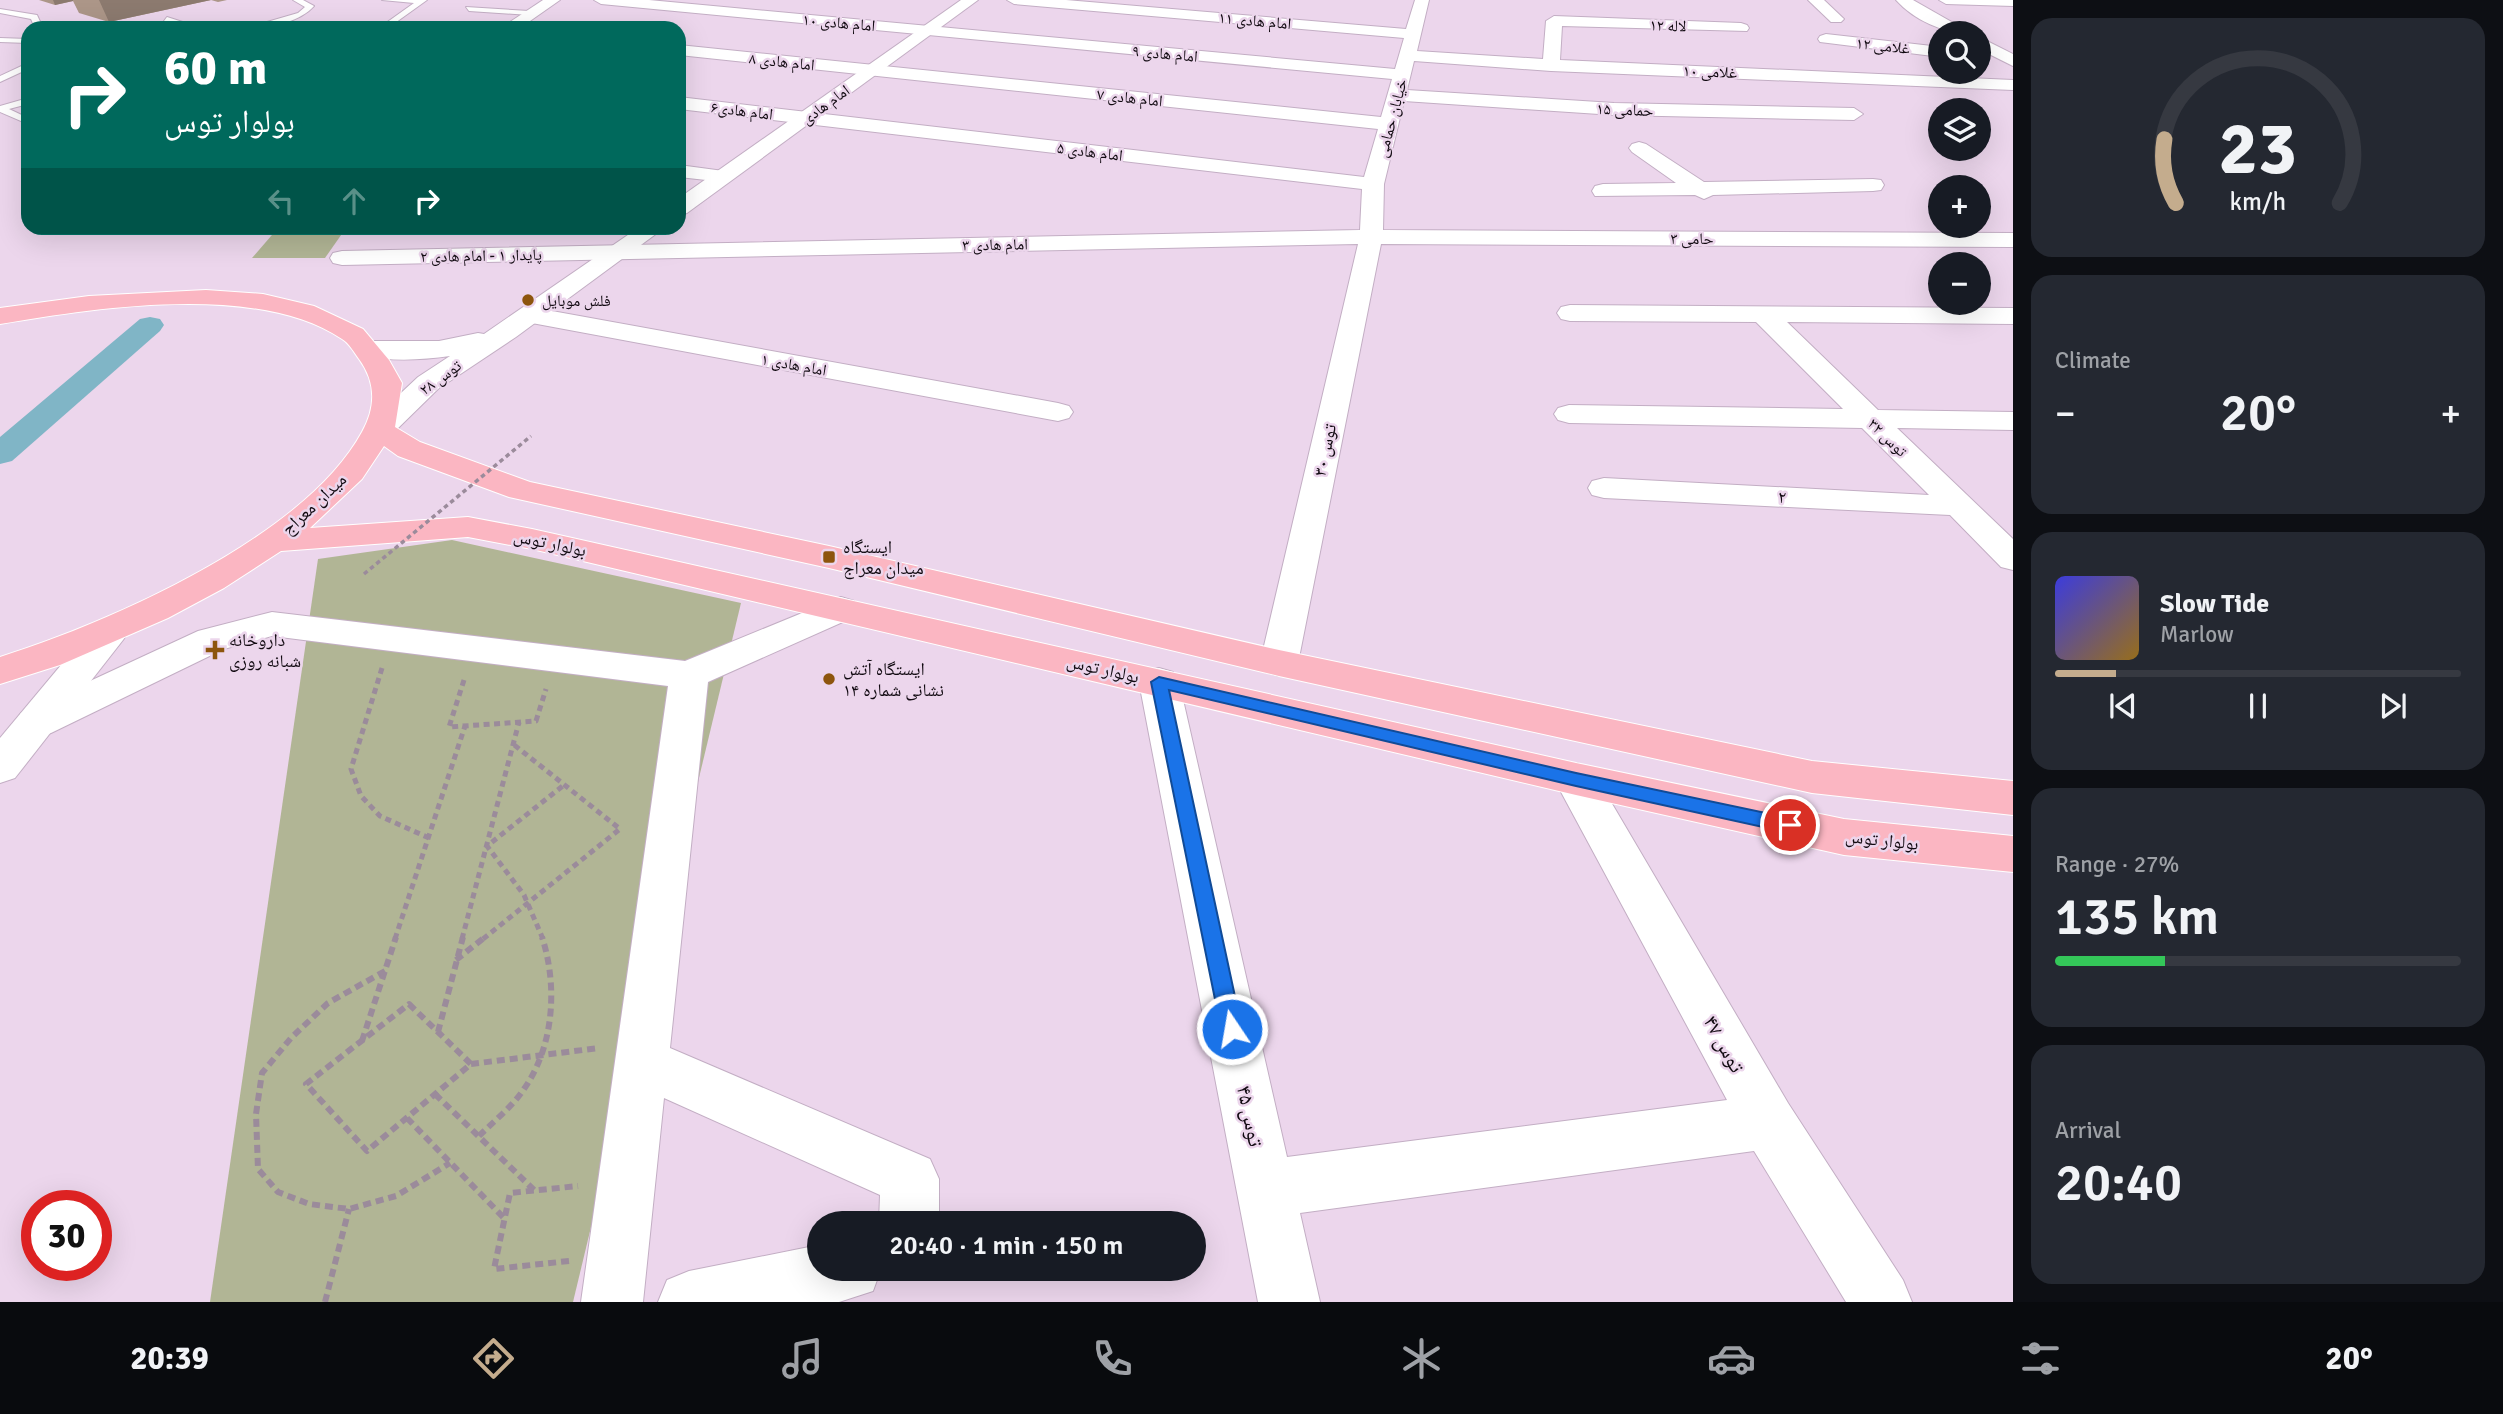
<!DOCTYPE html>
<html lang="en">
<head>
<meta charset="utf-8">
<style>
  :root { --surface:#171b24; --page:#242831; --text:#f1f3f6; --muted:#9ea1a6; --line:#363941; --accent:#c4ac8d }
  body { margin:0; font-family:Signika,"Noto Naskh Arabic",sans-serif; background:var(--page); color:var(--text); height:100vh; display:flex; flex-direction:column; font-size:26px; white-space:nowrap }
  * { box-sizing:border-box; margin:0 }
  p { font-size:23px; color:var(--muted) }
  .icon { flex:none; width:38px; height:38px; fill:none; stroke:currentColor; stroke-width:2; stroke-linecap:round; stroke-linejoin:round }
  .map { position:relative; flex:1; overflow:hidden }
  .drawer { display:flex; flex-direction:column; gap:18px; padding:18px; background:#0d0f14; width:490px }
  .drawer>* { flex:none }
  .guide { position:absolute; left:21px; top:21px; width:665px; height:214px; border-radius:21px; box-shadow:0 7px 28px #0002; background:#00695c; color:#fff; overflow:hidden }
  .fabs { position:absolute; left:1928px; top:21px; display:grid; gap:14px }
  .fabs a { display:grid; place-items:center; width:63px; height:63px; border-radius:50%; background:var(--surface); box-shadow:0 7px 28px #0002; font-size:35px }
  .speed { position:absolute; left:21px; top:1190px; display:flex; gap:14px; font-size:35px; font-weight:700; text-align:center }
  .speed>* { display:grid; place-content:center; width:91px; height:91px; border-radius:50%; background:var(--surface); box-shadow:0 7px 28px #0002; line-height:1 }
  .speed .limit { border:10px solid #d22; background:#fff; color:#111 }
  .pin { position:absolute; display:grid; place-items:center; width:60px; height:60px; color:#fff; margin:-30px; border:4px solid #fff; border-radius:50%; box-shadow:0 2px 7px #0007 }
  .me { position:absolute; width:77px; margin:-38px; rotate:348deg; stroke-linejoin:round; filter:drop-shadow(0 0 5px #0008) }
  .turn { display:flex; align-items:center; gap:24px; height:147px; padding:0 28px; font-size:32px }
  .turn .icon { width:91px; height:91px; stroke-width:2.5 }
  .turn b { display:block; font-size:49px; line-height:60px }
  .lanes { display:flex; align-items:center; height:66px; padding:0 28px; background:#0003; justify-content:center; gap:35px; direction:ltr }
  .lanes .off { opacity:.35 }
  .big { font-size:52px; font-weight:600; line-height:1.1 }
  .drawer .widget { flex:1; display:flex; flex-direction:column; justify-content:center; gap:10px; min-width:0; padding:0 24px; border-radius:21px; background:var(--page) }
  .drawer .dial { align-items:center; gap:0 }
  .dial svg { height:182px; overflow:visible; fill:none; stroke:var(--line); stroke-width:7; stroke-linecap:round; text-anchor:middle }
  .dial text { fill:var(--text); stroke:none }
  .song { display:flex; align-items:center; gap:21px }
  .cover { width:84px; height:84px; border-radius:10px; background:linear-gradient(135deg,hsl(240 70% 55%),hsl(40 70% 35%)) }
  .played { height:7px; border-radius:4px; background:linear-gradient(90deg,var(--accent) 15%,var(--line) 15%) }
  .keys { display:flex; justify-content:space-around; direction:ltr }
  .heat { display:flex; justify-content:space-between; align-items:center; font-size:38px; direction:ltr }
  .charge { height:10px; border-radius:5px; background:linear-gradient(90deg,#34c759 27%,var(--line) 0) }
  .trip { position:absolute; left:807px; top:1211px; width:399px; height:70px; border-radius:35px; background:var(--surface); box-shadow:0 7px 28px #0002; font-weight:600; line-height:70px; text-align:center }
  .tab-bar { display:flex; height:112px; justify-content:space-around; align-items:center; background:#090b0e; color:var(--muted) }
  .tab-bar .icon { width:49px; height:49px }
  .tab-bar .active { color:var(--accent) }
  .tab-bar b { font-size:32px; color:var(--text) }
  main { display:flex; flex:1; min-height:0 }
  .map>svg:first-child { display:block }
  .green { fill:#b1b595 }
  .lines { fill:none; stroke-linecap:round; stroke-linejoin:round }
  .canal { fill:#80b5c6; fill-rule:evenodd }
  .lane-casing { stroke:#c3aec4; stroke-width:2 }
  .street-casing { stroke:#c3aec4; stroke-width:2 }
  .secondary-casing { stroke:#c3aec4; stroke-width:2 }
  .primary-casing { stroke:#fff; stroke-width:2 }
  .path-far1 { stroke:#9b8b9b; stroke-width:5; stroke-dasharray:6 4.5; stroke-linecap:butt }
  .path { stroke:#9b8b9b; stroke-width:6; stroke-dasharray:8 5; stroke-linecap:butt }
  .lane { fill:#fff; fill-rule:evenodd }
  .street { fill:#fff; fill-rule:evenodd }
  .secondary { fill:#fff; fill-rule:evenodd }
  .primary { fill:#fbb6c2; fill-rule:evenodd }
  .path-bridge { stroke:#9b8b9b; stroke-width:3.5; stroke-dasharray:4.5 3.5; stroke-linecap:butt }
  .wall { fill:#ac9688 }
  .shaded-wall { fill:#8c7a6f }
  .route { fill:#1a73e8; stroke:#114b97; stroke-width:2 }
  .poi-dot { fill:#8d550d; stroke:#ecd6ec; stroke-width:2.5 }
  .labels { text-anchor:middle; stroke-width:5; stroke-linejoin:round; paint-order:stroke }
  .far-street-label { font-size:16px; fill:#110a11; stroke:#ecd6ec }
  .far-poi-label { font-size:16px; fill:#110a11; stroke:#ecd6ec; text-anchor:start }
  .street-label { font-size:18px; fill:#110a11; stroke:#ecd6ec }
  .poi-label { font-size:18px; fill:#110a11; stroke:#ecd6ec; text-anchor:start }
  .near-street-label { font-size:21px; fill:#110a11; stroke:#ecd6ec }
</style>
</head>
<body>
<main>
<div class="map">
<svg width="2013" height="1302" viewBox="0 0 2013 1302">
  <rect width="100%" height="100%" fill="#ecd6ec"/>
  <!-- green -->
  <g class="green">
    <path d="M278,228H346L325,258H252Z"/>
    <path d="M452,540L741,603L573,1302H210L318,559Z"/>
  </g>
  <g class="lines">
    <!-- canal -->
    <path class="canal" d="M150,317L160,319L164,325L160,331L12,461L0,464V437L140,319Z"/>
    <!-- lane casing -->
    <g class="lane-casing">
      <g id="lane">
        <path d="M293,0H303L314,6C299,23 268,28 246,28L298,13L305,7Z"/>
        <path d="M382,0H427L388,28H379L414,3Z"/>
        <path d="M466,7L529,11L533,13L529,15L469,11Z"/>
        <path d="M0,9L37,15L43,28H35L31,19L0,13Z"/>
        <path d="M167,17L195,26L196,28H185L164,21Z"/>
        <path d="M0,38L28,39V43L0,42Z"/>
        <path d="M28,63V69L0,82V76Z"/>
        <path d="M28,98V104L9,109L28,118V124L0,112V106Z"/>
      </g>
    </g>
    <!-- street casing -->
    <g class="street-casing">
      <g id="street">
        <path d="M543,0H560L520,28H501Z"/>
        <path d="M594,0H649L1395,69L1404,38L1014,4L1007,0H1066L1406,29L1415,0H1429L1417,51L1543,59L1546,21L1554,16L1741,23L1747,25L1749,28L1747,31L1562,26L1560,60L2013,80V90L1551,71L1414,61L1407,90L1614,103L1854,108L1863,114L1854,120L1614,115L1404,101L1384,184L1383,230L2013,233V247L1381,244L1298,663L1293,672L1279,676L1265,672L1260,663L1358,244L342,265L333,263L330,258L333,253L342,251L1360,230L1362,189L679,109V97L1364,177L1378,129L679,55V45L1381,117L1392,79L601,4Z"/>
        <path d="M1808,0H1824L1844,19L1841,22H1831Z"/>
        <path d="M1896,0H1913L1971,33C1944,34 1914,20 1896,0Z"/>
        <path d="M1939,0H2013V6L1946,4Z"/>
        <path d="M1826,34L1941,47V57L1820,42L1818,39L1820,36Z"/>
        <path d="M1979,37L2013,54V66L1979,49Z"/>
        <path d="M1639,142L1646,144L1704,182L1873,179L1881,180L1884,185L1881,190L1873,191L1713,195L1704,199L1695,195L1595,196L1592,191L1595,186L1603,184L1676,183L1632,152L1629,148L1632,144Z"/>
        <path d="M679,165L731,172L735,176L731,180L724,182L679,177Z"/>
        <path d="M1570,305L2013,308V324L1787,322L1878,410L2013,412V430L1897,428L2013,539V570L2001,567L1950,515L1604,498L1592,495L1588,488L1592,481L1604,478L1929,495L1862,428L1569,423L1558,420L1554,414L1558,408L1569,405L1843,409L1756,322L1570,321L1561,319L1557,313L1561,307Z"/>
        <path d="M530,307L1058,403L1069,406L1073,412L1069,418L1058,421L521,321L517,315L521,309Z"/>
        <path d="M841,597L854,601L859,609L854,617L708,682L670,1048L930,1159L939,1179V1223H879L880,1195L664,1098L643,1302H581L668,686L272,636L224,649L51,733L36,738L21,733L15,723L21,713L198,631L272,612L685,661Z"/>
        <path d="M1159,668L1173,672L1179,682L1287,1157L1727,1100L1554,779L1561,768L1576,763L1591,768L1788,1103L1903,1280L1912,1302H1846L1754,1151L1300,1213L1320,1302H1258L1139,682L1145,672Z"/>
        <path d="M819,1245V1269H881L873,1291L839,1302H658L667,1280L689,1271Z"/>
      </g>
    </g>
    <!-- secondary casing -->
    <g class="secondary-casing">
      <g id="secondary">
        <path d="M961,0H978L687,213L679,215V198Z"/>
        <path d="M638,228H664L516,337L438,389L390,436L379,439L368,436L364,430L368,424L418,377L450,356C422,360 390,362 362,355L358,349L362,343L372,341H439L478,333L484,334Z"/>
        <path d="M110,619L123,622L129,631L123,640L15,778L0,783V738L97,622Z"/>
      </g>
    </g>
    <!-- primary casing -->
    <g class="primary-casing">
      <path id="primary" d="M206,290L263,294L314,306L363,329L389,360L402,383L395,427L420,442L530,482L829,546L1279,650L1812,761L2013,781V815L1812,793L1279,676L829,568L509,497L398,456L384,446L362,479L310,528L468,517L532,529L1576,763L1844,819L2013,836V872L1844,855L1576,795L532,549L468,537L281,551L224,588L168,618L60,665L0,684V657C109,623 305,537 362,432C376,407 376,382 359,359C354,352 349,343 342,339C257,282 96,308 0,324V308L89,296Z"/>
    </g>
    <!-- path-far1 -->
    <g class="path-far1">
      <path d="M382,668L351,769L361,796L380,816L429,838"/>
      <path d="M464,680L449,727L536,721L546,689"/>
      <path d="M395,939L465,726"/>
      <path d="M462,939L519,722"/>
      <path d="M483,939L620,829L513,744"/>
      <path d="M543,939L524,895L487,846L564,785"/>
    </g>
    <!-- path -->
    <g class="path">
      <path d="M456,960L485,937"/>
      <path d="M385,971L328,1003L291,1038L262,1073L256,1114L258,1169L278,1192L309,1204L349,1209L396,1196L450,1163"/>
      <path d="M409,1004L471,1064L367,1151L306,1084Z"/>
      <path d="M438,1032L463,937"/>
      <path d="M362,1041L396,937"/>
      <path d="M471,1064L599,1048"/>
      <path d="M435,1094L534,1190"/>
      <path d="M407,1118L504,1218"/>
      <path d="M479,1136C494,1121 512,1107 524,1089C554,1046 558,986 542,937"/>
      <path d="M569,1261L494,1269L510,1193L578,1186"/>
      <path d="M325,1302L349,1209"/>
    </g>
    <!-- lane -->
    <use href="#lane" class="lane"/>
    <!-- street -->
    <use href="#street" class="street"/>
    <!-- secondary -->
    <use href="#secondary" class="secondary"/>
    <!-- primary -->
    <use href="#primary" class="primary"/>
    <!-- path-bridge -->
    <path class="path-bridge" d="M364,574L531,436"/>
  </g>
  <!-- wall -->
  <path class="wall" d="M39,0H227L218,2L211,0L109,22L79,13L73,1L55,5Z"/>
  <!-- shaded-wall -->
  <g class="shaded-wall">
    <path d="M53,0H73V1L55,5Z"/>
    <path d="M99,0H211L109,22Z"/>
  </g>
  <!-- route -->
  <path class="route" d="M1159,677L1576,773L1790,818L1797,820L1800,825L1797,831L1790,833L1576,786L1169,690L1242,1029L1239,1036L1232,1039L1224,1036L1221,1029L1151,682Z"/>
  <!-- markers -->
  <g class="poi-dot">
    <circle cx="528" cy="300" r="7"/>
    <rect x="822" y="550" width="14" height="14" rx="3.5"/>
    <path d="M211.5 639.5h7v7h7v7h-7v7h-7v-7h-7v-7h7z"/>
    <circle cx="829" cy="679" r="7"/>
  </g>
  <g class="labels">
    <!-- far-street labels -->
    <g class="far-street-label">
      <text transform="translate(1255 20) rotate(5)" y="6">امام هادی ۱۱</text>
      <text transform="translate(839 22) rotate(5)" y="6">امام هادی ۱۰</text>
      <text transform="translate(1668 25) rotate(2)" y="6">لاله ۱۲</text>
      <text transform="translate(1883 45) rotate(6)" y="6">غلامی ۱۲</text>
      <text transform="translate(1165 53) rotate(5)" y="6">امام هادی ۹</text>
      <text transform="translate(782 61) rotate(6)" y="6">امام هادی ۸</text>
      <text transform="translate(1710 71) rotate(2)" y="6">غلامی ۱۰</text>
      <text transform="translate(1130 97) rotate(6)" y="6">امام هادی ۷</text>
      <text transform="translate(825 104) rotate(-36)" y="6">امام هادی</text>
      <text transform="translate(1625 109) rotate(2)" y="6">حمامی ۱۵</text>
      <text transform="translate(742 110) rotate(7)" y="6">امام هادی۶</text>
      <text transform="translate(1391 118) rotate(-75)" y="6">خیابان حمامی</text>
      <text transform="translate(1090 151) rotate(7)" y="6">امام هادی ۵</text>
      <text x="1692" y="244">حامی ۳</text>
      <text transform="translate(995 244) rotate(-1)" y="6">امام هادی ۳</text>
      <text transform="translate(481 255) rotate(-1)" y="6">پایدار ۱ - امام هادی ۲</text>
      <text transform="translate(794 364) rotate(10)" y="6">امام هادی ۱</text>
      <text transform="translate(440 377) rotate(-36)" y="6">توس ۲۸</text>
      <text transform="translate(1888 437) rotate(44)" y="6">توس ۳۲</text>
    </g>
    <!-- far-poi labels -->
    <g class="far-poi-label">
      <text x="542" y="306">فلش موبایل</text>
    </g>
    <!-- street labels -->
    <g class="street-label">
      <text transform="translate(1325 450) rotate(-78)" y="6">توس ۳۰</text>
      <text transform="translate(1782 497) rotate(3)" y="6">۲</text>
      <text transform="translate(314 504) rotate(-43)" y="6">میدان معراج</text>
      <text transform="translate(550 543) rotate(12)" y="6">بولوار توس</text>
      <text transform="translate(1103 669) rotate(13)" y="6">بولوار توس</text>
      <text transform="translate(1882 840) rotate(6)" y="6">بولوار توس</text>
    </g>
    <!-- poi labels -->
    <g class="poi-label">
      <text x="843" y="553">ایستگاه<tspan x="843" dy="21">میدان معراج</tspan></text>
      <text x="229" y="646">داروخانه<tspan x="229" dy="21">شبانه روزی</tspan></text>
      <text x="843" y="675">ایستگاه آتش<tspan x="843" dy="21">نشانی شماره ۱۴</tspan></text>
    </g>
    <!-- near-street labels -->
    <g class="near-street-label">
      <text transform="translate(1724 1044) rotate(61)" y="7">توس ۴۷</text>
      <text transform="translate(1250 1116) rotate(78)" y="7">توس ۴۵</text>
    </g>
  </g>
</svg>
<div class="fabs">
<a><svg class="icon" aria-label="search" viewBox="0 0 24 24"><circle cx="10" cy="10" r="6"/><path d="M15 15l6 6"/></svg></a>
<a><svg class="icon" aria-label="layers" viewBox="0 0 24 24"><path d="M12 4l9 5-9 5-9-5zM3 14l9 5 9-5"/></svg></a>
<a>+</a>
<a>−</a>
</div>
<div class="speed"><div class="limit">30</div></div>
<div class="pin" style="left:1790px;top:825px;background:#d93025"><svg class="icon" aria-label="arrive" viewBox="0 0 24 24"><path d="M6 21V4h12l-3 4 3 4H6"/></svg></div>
<svg class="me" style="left:1232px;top:1029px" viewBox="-20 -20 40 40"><circle r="17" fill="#1a73e8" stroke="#fff" stroke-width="3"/><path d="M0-11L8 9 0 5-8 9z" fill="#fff"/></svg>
<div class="trip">20:40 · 1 min · 150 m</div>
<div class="guide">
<div class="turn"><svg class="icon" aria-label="right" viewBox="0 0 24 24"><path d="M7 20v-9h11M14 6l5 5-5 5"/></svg><div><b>60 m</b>بولوار توس</div></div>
<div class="lanes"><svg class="icon off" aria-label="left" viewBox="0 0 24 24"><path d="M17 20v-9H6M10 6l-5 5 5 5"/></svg><svg class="icon off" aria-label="ahead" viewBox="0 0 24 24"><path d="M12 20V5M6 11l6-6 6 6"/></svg><svg class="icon" aria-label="right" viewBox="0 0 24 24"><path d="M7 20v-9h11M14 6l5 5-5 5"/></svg></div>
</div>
</div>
<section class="drawer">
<div class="widget dial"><svg viewBox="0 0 100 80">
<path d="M14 69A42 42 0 1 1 86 69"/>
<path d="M14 69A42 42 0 0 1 9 41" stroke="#c4ac8d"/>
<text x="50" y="56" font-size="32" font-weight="700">23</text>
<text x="50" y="72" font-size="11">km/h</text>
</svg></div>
<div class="widget"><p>Climate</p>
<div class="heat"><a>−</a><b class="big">20°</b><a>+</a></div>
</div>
<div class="widget">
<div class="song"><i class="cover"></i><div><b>Slow Tide</b><p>Marlow</p></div></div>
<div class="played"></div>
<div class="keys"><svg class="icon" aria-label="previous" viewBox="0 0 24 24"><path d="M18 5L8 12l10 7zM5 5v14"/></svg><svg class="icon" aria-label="pause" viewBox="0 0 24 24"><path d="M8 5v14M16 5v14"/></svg><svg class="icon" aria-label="next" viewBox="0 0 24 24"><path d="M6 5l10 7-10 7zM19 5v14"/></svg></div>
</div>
<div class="widget"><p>Range · 27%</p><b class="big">135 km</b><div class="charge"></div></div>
<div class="widget"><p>Arrival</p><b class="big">20:40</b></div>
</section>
</main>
<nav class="tab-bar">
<b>20:39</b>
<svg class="icon active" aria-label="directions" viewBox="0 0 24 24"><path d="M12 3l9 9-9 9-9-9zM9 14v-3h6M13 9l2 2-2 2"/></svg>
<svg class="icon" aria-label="music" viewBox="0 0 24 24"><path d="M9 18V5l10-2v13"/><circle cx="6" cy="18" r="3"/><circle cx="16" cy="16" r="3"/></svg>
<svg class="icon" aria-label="phone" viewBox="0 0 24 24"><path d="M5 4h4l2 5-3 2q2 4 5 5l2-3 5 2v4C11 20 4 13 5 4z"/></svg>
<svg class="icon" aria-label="climate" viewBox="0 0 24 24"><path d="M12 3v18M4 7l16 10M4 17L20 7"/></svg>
<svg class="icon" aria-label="car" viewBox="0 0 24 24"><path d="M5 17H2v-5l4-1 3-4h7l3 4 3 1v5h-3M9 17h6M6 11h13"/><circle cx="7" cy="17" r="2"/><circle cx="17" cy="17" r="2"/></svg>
<svg class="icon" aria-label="filters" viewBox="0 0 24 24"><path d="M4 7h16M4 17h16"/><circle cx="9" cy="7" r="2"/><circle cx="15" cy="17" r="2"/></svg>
<b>20°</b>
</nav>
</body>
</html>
